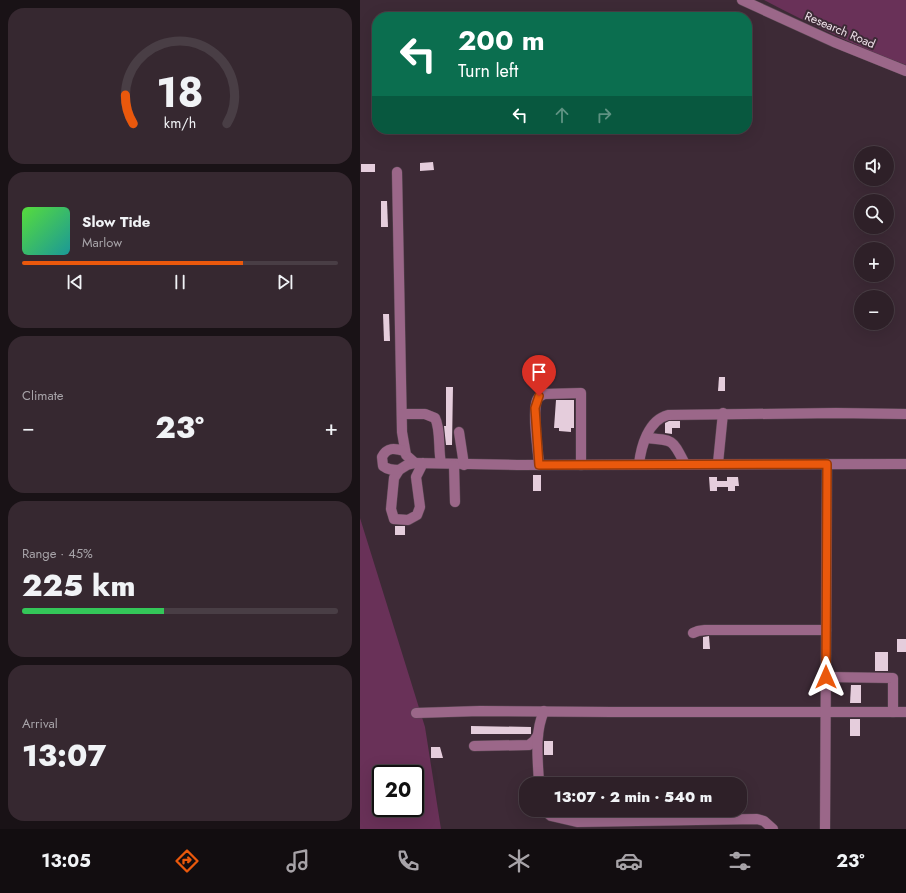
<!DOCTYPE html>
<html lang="en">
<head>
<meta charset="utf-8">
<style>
  :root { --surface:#2e2028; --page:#362830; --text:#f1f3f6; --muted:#a7a3a8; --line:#493e45; --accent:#ea580c }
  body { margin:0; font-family:Jost,sans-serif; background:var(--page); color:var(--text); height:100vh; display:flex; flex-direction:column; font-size:15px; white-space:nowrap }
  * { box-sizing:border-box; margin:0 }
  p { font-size:13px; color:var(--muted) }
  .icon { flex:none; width:22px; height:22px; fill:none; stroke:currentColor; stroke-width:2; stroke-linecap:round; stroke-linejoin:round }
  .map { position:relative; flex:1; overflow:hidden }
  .sheet { display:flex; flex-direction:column; gap:8px; padding:8px; background:#191216; width:360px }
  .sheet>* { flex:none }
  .banner { position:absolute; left:12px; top:12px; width:380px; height:122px; border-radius:16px; box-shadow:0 4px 16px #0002,0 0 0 1px var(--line); background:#0b6e4f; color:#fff; overflow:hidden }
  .buttons { position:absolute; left:494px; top:146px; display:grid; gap:8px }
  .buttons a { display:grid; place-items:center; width:40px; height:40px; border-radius:50%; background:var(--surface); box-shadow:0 4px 16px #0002,0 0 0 1px var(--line); font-size:20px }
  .speed { position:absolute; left:12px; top:765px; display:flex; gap:8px; font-size:20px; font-weight:700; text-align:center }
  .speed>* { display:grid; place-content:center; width:52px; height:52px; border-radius:50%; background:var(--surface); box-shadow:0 4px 16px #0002,0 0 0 1px var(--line); line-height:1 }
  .speed .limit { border:2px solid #111; border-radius:6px; background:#fff; color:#111 }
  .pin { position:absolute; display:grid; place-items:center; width:34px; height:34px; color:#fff; margin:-41px -17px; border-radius:50% 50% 50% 0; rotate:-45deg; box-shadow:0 0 4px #0007 }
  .pin .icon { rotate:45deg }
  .me { position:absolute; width:44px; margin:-22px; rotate:0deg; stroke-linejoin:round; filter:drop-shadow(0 0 3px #0008) }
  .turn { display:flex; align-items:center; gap:14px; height:84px; padding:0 20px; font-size:18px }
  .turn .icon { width:52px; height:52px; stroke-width:2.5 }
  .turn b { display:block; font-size:28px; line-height:34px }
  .lanes { display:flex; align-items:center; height:38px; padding:0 20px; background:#0003; justify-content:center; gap:20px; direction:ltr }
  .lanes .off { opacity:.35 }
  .big { font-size:30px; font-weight:800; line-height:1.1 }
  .sheet .widget { flex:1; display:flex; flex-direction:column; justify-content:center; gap:6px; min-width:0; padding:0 14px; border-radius:16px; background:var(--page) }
  .sheet .dial { align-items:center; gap:0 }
  .dial svg { height:104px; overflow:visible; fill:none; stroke:var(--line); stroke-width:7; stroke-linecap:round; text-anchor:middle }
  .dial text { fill:var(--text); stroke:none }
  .song { display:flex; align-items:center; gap:12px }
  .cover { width:48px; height:48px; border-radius:6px; background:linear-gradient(135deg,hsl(110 70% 55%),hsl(180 70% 35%)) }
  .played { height:4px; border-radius:2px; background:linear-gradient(90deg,var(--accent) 70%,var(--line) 70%) }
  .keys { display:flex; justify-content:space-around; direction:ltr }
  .heat { display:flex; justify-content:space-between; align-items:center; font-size:22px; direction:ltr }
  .charge { height:6px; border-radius:3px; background:linear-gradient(90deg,#34c759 45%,var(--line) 0) }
  .trip { position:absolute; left:159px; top:777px; width:228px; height:40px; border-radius:16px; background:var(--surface); box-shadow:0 4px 16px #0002,0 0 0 1px var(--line); font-weight:800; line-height:40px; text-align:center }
  .menu { display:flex; height:64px; justify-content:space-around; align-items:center; background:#120d10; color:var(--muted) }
  .menu .icon { width:28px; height:28px }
  .menu .on { color:var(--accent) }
  .menu b { font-size:18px; color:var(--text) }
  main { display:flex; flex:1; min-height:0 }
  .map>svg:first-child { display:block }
  .green { fill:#693158; fill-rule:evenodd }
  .building { fill:#e5cddc }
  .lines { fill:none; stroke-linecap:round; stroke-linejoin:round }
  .minor-casing { stroke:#594752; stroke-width:11 }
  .minor { stroke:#9b6789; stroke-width:10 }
  .route-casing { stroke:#983908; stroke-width:10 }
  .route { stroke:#ea580c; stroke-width:7 }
  .labels { text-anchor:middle; stroke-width:4; stroke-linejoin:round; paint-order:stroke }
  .street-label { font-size:12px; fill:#ede0e8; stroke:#3d2a36 }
</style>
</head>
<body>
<main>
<section class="sheet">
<div class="widget dial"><svg viewBox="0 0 100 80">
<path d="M14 69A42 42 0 1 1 86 69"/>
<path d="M14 69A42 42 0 0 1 8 47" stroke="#ea580c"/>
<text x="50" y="56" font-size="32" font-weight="700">18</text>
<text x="50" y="72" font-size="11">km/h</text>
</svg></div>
<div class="widget">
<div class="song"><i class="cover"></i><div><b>Slow Tide</b><p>Marlow</p></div></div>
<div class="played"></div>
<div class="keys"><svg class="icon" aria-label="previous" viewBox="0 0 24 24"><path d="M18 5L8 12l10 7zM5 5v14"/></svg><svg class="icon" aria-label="pause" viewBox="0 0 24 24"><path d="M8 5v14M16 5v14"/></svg><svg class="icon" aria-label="next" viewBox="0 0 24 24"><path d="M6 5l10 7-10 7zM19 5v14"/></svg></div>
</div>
<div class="widget"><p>Climate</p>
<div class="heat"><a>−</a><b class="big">23°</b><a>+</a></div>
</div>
<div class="widget"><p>Range · 45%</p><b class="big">225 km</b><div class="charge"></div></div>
<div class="widget"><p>Arrival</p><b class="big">13:07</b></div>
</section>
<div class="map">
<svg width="546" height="829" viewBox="0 0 546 829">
  <rect width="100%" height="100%" fill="#3d2a36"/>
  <!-- green -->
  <g class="green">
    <path d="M404,0H546V65C497,47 450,24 404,0Z"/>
    <path d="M0,518L65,727L81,829H0ZM21,774H55V808H21Z"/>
  </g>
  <!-- building -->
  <g class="building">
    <path d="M73,162L74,170L60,171V163Z"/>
    <rect x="1" y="164" width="14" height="8"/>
    <path d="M21,201H27L28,227H21Z"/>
    <path d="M23,314H29L30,341H24Z"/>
    <path d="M359,377H365V391H358Z"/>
    <path d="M86,387H93L92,445H86L84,426H86Z"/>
    <path d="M196,400H214V428H211V432L199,431V428H194Z"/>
    <path d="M309,421H320V428H312V434L305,433V423Z"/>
    <rect x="173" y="475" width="8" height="16"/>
    <path d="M349,477H357V481H367V477H378L379,486H375V491H368V487H357V491H350Z"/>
    <rect x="35" y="526" width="10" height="9"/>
    <path d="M349,636L350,649H343V637Z"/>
    <rect x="537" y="639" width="9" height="13"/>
    <rect x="515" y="652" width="13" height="19"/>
    <path d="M491,685H501V703H490Z"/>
    <rect x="490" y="719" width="10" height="17"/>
    <path d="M111,726L171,727V734H111Z"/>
    <rect x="184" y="741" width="9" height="14"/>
    <path d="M71,747H80L83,758H71Z"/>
  </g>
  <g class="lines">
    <!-- minor casing -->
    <g class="minor-casing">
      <g id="minor">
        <path d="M382,0L474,42L546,71"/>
        <path d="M37,172L42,432L46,455L55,463"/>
        <path d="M42,414H65L75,418C81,429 78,450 81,463"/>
        <path d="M99,432L104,465"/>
        <path d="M286,438C314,440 312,439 325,464"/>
        <path d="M63,463L56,477L60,507L57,515L48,520L34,519L31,509L34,478L39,470L47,465L55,463L157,465L546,464"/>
        <path d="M358,463L363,413"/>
        <path d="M279,464C281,447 288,420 308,415L476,413L546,414"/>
        <path d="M94,465L95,502"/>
        <path d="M179,465C178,450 172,412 177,400C178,397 181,396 184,394L221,393V465"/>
        <path d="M39,470C33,470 28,470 23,466L22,457C27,447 35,448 44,451"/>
        <path d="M333,633L338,631L345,630H466"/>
        <path d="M466,677L533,678V712"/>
        <path d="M56,713L120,711L252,712H546"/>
        <path d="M114,746L169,745L174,741L178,735"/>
        <path d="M179,784C178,760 174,734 184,711"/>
        <path d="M184,810L191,816L217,822L397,819L404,821L413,829"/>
        <path d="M465,829L467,464"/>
      </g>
    </g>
    <!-- minor -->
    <use href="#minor" class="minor"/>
  </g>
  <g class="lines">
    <!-- route casing -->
    <g class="route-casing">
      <path id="route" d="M179,396L175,408L179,465L467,464L466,677"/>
    </g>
    <!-- route -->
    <use href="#route" class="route"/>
  </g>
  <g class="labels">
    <!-- street labels -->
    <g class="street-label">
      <text transform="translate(480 30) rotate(23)" y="4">Research Road</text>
    </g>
  </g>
</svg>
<div class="buttons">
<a><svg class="icon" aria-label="sound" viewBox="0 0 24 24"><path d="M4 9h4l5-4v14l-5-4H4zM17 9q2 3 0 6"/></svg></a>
<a><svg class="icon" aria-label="search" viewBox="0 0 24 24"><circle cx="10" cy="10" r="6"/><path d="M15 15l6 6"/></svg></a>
<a>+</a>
<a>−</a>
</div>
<div class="speed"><div class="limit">20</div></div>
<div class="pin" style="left:179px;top:396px;background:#d93025"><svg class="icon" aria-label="arrive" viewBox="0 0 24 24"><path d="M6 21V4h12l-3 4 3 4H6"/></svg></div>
<svg class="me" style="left:466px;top:677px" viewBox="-20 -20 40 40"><path d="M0-17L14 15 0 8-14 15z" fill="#ea580c" stroke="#fff" stroke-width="4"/></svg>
<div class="trip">13:07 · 2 min · 540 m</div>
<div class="banner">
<div class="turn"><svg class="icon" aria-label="left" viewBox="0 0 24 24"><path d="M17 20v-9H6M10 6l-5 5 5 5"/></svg><div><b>200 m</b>Turn left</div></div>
<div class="lanes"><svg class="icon" aria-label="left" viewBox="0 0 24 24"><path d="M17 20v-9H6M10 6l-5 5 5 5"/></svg><svg class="icon off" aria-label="ahead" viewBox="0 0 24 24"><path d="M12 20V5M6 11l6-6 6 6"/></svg><svg class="icon off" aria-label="right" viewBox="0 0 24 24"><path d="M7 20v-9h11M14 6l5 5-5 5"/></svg></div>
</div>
</div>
</main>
<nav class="menu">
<b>13:05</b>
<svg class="icon on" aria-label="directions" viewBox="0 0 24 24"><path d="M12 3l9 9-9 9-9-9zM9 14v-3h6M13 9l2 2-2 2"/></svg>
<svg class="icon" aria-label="music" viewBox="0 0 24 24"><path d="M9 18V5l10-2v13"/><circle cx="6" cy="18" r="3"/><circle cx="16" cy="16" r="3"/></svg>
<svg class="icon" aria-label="phone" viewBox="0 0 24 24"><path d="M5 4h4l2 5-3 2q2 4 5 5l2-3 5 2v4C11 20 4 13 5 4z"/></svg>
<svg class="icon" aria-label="climate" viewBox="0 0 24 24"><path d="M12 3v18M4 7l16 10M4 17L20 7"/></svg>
<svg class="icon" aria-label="car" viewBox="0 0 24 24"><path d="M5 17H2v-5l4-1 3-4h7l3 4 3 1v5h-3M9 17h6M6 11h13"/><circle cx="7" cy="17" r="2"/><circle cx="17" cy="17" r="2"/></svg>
<svg class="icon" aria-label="filters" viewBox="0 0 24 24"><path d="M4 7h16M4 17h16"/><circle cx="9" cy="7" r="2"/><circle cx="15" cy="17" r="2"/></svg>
<b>23°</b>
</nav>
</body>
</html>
